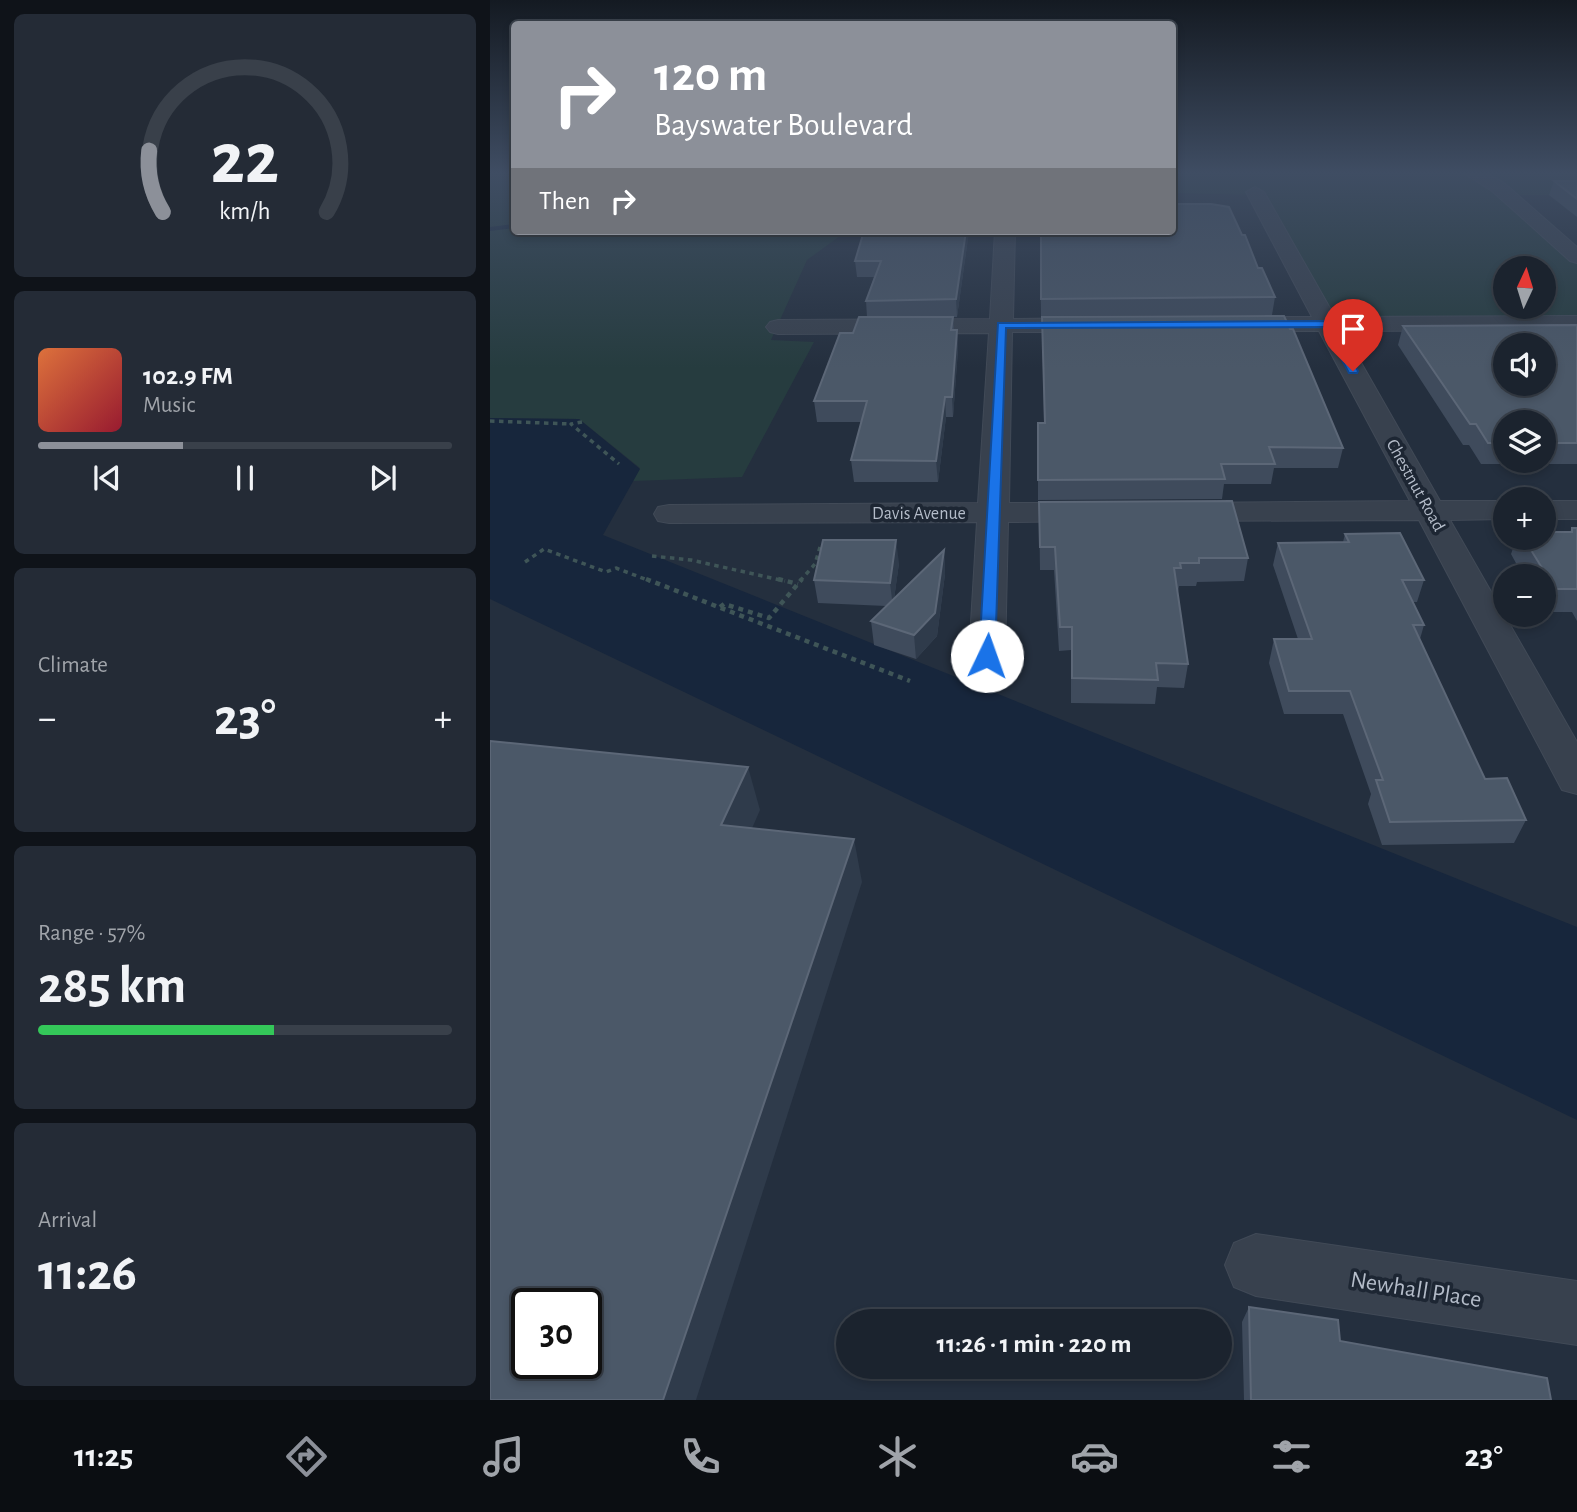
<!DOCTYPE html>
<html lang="en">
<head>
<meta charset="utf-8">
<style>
  :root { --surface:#1b232e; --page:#242b36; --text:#f1f3f6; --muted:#a0a4aa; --line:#39404a; --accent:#8c9099 }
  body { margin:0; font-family:"Alegreya Sans",sans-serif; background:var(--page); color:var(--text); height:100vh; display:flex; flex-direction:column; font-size:26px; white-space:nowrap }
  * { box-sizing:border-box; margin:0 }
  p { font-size:23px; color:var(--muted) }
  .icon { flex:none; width:38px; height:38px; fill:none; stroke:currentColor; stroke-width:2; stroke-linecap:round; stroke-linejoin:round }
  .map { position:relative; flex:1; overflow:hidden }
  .details { display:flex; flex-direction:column; gap:14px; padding:14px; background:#0f1319; width:490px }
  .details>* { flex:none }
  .banner { position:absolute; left:21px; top:21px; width:665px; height:214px; border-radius:7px; box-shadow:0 4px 10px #0003,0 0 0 2px var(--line); background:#8c9099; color:#fff; overflow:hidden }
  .needle { width:46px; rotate:4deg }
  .buttons { position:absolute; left:1003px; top:256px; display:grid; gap:14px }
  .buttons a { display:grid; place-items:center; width:63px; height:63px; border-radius:50%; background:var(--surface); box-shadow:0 4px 10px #0003,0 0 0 2px var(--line); font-size:35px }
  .speed { position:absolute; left:21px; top:1288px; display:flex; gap:14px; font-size:35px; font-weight:700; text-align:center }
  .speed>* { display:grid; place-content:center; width:91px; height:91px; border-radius:50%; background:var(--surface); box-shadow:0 4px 10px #0003,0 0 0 2px var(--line); line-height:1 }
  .speed .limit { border:4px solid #111; border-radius:10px; background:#fff; color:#111 }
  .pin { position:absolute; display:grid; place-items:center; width:60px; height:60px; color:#fff; margin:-72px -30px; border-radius:50% 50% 50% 0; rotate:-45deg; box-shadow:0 0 7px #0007 }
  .pin .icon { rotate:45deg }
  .me { position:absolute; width:77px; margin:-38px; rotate:3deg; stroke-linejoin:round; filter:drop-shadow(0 0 5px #0008) }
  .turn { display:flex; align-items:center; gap:24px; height:147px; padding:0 28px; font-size:32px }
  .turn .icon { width:91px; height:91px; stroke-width:2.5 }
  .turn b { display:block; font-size:49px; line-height:60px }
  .then { display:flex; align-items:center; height:66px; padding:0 28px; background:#0003; gap:14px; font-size:26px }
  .big { font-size:52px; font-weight:700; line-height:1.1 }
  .details .widget { flex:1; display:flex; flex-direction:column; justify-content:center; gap:10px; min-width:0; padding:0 24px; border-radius:10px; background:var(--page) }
  .details .dial { align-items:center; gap:0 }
  .dial svg { height:182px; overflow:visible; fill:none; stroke:var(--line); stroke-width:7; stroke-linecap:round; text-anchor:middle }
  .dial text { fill:var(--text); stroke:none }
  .song { display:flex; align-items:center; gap:21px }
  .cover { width:84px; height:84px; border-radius:10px; background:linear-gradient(135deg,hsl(20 70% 55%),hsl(350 70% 35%)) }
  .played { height:7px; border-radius:4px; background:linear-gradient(90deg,var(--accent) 35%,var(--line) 35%) }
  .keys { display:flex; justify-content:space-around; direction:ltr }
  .heat { display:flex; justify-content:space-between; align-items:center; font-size:38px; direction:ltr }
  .charge { height:10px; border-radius:5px; background:linear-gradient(90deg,#34c759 57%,var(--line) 0) }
  .trip { position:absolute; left:346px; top:1309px; width:396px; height:70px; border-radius:35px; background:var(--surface); box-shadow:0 4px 10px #0003,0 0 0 2px var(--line); font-weight:700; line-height:70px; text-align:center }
  .tabs { display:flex; height:112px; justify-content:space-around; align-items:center; background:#0b0e12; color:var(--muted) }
  .tabs .icon { width:49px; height:49px }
  .tabs .on { color:var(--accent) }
  .tabs b { font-size:32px; color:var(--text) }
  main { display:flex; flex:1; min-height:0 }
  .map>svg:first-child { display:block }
  .green { fill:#263c3f; fill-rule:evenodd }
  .water { fill:#17263c }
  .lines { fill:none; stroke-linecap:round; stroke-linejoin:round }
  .stream { fill:#17263c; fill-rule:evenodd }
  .minor-casing { stroke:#414a57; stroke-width:2 }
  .path-far1 { stroke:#3f5557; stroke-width:3.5; stroke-dasharray:4.5 4.5; stroke-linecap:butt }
  .path { stroke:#3f5557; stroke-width:4.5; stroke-dasharray:5 5; stroke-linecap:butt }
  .minor { fill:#38414e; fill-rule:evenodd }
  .wall { fill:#3f4b5c; fill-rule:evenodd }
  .shaded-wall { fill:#2f3b4b }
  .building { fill:#4b5868; stroke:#5c6777; stroke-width:2; fill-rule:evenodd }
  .route { fill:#1a73e8; stroke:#114b97; stroke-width:2 }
  .labels { text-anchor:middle; stroke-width:7; stroke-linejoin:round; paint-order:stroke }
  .far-street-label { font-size:18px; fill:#b4bcc9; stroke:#1d2633 }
  .near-street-label { font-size:24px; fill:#b4bcc9; stroke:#1d2633 }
</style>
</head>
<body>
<main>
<section class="details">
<div class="widget dial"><svg viewBox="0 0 100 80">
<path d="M14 69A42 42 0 1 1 86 69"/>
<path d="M14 69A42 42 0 0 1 8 42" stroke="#8c9099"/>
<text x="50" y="56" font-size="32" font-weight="700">22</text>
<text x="50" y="72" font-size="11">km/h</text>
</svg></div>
<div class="widget">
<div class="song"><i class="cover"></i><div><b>102.9 FM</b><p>Music</p></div></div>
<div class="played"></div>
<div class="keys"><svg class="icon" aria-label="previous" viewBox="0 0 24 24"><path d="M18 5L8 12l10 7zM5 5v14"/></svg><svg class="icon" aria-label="pause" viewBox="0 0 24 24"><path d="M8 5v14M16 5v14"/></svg><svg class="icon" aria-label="next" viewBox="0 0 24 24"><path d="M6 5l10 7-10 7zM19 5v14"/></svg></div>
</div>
<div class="widget"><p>Climate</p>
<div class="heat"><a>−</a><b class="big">23°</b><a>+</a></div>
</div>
<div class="widget"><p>Range · 57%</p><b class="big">285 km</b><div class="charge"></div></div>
<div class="widget"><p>Arrival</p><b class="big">11:26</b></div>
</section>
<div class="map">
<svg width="1087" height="1400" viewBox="0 0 1087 1400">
  <rect width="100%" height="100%" fill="#242f3e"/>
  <!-- green -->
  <g class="green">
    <path d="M0,172H24V231H357L317,260L281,340L324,342L252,477L143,481L150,468L89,419L0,418Z"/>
    <path d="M683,172H1087V195H1021L1087,253V323H835L767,195L683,193ZM1015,268H1054V306H1015Z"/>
  </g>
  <!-- water -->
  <path class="water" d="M0,418L89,419L150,469L113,535L1087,927V1120L0,599Z"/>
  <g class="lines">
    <!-- stream -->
    <path class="stream" d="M24,224V228L0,231V227Z"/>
    <!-- minor casing -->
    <g class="minor-casing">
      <g id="minor">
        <path d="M972,172H993L1014,183L1087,247V263L1080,261L1002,191Z"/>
        <path d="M765,187L774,192L845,317L1087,316V330L853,331L950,501H1015V519L960,520L1087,742V794L1072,790L929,520L692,521L681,519L677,512L681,505L692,503L920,501L829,331H746L738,329L735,324L738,319L746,317H822L756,192Z"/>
        <path d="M505,231H525L523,319L605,318L613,320L617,325L613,330L605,332H522L519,503H600L611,505L615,512L611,519L600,521L518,522L515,656L510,664L497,668L484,664L479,656L487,522L179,523L168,521L164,514L168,507L179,505L488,503L499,333L288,334L280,332L276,327L280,322L288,320L500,319Z"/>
        <rect x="1054" y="501" width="33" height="18"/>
        <path d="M766,1234L1087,1281V1345L766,1296L744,1287L735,1265L744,1243Z"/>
      </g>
    </g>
    <!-- path-far1 -->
    <g class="path-far1">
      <path d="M0,421L81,424"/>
      <path d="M92,422L81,424L129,464"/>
      <path d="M162,556L201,560L295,581"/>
      <path d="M35,562L54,549L116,572L126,568L160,581"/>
      <path d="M310,581L325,564L330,547"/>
    </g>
    <!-- path -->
    <g class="path">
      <path d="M156,579L420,681"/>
      <path d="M288,579L308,584"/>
      <path d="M230,607L234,604L279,618L312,579"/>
    </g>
    <!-- minor -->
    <use href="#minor" class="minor"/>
  </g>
  <!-- wall -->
  <g class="wall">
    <path d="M1064,181H1087V217L1059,195Z"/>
    <path d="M479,231L467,317H444H463L464,330H467L468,349L463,417H456L448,482H364L361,460L372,422H327L324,401L363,333L377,317L376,301L384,277H367L365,261Z"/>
    <path d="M550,231L768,268L785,297L782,315L551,316Z"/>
    <path d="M552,317L853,448L848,468H784L781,484H734L732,499L548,500V423H554Z"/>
    <path d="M1087,325V464H991L979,445H973L908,345L913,326ZM1015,422H1054V460H1015Z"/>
    <path d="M549,502L758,558L754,581L707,582L706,586H689L688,592H687L698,664L694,688L667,687L665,704L581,703V650L569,651L564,570H550Z"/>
    <path d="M1082,528H1087V621L1082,612H1054V576H1033L1021,554L1027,537L1080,532Z"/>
    <path d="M855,534L934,580L927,602H923L934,625L930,639L995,779L1036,820L1024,843L892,845L878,804L881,794L853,714H794L779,663L784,639H808L783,565L788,543L853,542Z"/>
    <path d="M454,550L455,574L447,636L426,659L384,645L381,621L396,606L328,603L324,580L409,563L404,599Z"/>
    <path d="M759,1307L850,1341L1061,1400H754L752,1322Z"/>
  </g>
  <!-- shaded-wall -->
  <g class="shaded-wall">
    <path d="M476,231H479L467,317L466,299Z"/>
    <path d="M467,330L468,349L463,417L462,397Z"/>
    <path d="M455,397L456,417L448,482L446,461Z"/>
    <path d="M406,540L409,563L403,607L400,583Z"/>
    <path d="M454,550L455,574L447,636L426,659L424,635Z"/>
    <path d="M258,767L270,810L245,867L231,825Z"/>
    <path d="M364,839L372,882L206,1400H173Z"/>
  </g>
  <!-- building -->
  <g class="building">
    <path d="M1064,181H1087V199Z"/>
    <path d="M682,204H721L739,207L752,235H755L768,268H772L785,297L551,299V231H682Z"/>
    <path d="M374,231H476L466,299L376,301L391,261H365Z"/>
    <path d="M794,316L800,329H803L853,448L779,447L785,464H731L735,479L548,480V423H555L552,317Z"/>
    <path d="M369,317H463L461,330H467L462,397H455L446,461L361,460L377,401H324L350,333H363Z"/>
    <path d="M1087,325V443H1054V422H1015V443H998L986,424H980L913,326ZM1015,345H1054V383H1015Z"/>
    <path d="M742,501L758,558H709V563H690L691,568H684L698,664L666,663L668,680L582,678V627H570L565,547H550L549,502Z"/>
    <path d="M1082,528H1087V589H1065L1033,537H1054V532H1082Z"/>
    <path d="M910,533L934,580H912L934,625H923L995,779L1017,778L1036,820L900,822L886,780H893L860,691H799L784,639H822L788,543L859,542L855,534Z"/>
    <path d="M333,540H406L400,583L324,580Z"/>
    <path d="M454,550L445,613L424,635L381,621Z"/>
    <path d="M0,741L258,767L231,825L364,839L173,1400H0ZM37,1304H96V1363H37Z"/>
    <path d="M759,1307L848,1320L850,1341L1057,1378L1061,1400H761Z"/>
  </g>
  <!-- sky -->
  <linearGradient id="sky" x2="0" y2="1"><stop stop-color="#141a22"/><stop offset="0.47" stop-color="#3f4d63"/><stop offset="1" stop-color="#3f4d63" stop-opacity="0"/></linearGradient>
  <rect width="1087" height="368" fill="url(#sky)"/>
  <!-- route -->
  <path class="route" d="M837,321L842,324L868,371L867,373H859L834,327L516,328L505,656L497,661L492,659L489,656L508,323Z"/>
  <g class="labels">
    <!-- far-street labels -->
    <g class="far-street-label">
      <text transform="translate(926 485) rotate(61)" y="6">Chestnut Road</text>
      <text x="429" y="519">Davis Avenue</text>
    </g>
    <!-- near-street labels -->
    <g class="near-street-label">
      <text transform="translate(926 1289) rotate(9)" y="8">Newhall Place</text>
    </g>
  </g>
</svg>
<div class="buttons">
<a><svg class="needle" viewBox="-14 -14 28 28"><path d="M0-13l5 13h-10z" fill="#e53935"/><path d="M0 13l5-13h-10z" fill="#a0a4aa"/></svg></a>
<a><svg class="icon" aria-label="sound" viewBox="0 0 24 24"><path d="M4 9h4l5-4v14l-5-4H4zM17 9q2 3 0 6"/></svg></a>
<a><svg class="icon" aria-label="layers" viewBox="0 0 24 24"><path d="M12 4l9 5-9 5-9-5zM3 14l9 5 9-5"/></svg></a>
<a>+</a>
<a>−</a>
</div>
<div class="speed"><div class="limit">30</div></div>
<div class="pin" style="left:863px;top:371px;background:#d93025"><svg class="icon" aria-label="arrive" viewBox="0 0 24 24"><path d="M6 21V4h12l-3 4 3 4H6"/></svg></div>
<svg class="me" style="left:497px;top:656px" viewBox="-20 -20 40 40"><circle r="19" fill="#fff"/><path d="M0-13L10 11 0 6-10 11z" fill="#1a73e8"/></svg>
<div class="trip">11:26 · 1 min · 220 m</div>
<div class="banner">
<div class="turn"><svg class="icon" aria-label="right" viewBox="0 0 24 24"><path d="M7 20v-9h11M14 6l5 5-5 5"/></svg><div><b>120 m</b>Bayswater Boulevard</div></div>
<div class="then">Then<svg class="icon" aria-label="right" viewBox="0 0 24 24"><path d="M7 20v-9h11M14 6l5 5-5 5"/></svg></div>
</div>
</div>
</main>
<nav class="tabs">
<b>11:25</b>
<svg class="icon on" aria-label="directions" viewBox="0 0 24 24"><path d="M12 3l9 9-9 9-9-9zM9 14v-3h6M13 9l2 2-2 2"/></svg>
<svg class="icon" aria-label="music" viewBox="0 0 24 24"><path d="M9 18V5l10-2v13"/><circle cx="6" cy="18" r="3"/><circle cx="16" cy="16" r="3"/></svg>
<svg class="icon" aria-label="phone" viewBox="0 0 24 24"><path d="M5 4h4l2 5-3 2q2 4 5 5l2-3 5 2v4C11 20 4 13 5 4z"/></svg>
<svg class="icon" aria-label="climate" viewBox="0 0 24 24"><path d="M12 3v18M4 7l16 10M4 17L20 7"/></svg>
<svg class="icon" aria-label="car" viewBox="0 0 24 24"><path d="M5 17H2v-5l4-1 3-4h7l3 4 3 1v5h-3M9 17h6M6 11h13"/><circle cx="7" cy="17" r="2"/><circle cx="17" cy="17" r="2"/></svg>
<svg class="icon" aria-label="filters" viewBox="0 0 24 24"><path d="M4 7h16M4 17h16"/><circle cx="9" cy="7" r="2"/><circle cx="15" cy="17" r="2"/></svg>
<b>23°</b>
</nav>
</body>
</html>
